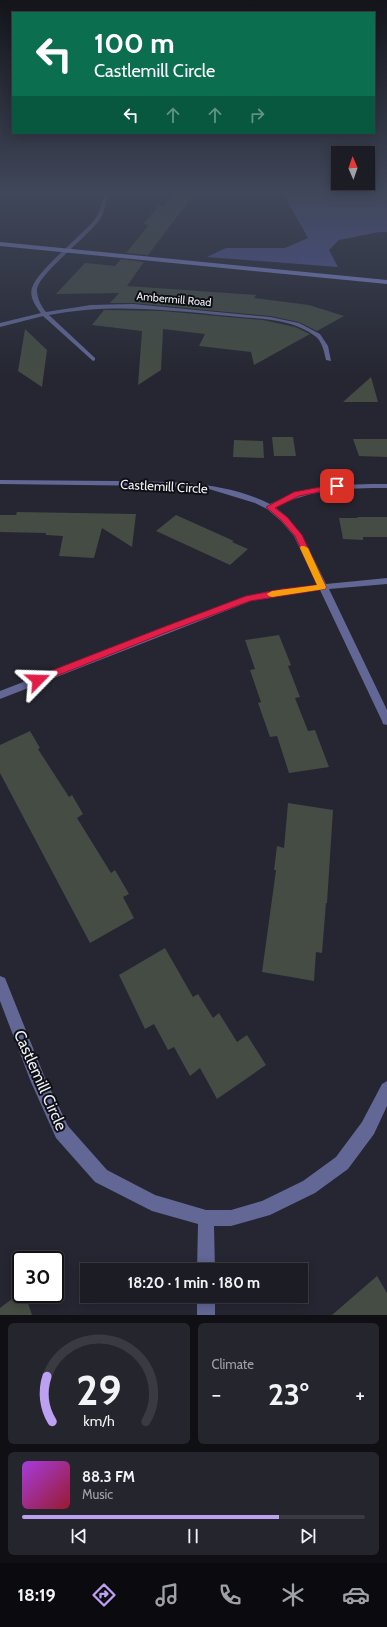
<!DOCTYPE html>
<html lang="en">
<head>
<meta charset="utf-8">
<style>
  :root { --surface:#1c1c25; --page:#25252d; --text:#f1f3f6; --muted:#a0a1a7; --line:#3a3a42; --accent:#bca0f2 }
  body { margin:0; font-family:Cabin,sans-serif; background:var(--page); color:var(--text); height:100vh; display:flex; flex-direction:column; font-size:15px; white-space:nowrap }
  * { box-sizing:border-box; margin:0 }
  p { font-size:13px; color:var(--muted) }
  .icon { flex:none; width:22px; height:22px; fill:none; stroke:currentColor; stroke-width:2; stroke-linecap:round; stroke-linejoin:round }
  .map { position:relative; height:1315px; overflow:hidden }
  .sheet { display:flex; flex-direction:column; gap:8px; padding:8px; background:#0f0f14; flex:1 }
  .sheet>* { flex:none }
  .top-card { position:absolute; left:12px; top:12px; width:363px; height:122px; border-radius:0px; box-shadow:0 2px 10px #0003,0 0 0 1px var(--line); background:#0b6e4f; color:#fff; overflow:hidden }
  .needle { width:26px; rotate:358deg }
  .fabs { position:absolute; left:331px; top:146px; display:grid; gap:8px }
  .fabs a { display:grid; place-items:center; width:44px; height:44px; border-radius:0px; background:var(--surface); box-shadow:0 2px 10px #0003,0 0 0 1px var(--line); font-size:20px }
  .speed { position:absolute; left:12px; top:1251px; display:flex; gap:8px; font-size:20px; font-weight:700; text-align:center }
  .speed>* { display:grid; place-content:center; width:52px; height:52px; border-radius:50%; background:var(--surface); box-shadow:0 2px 10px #0003,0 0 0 1px var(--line); line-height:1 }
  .speed .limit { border:2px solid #111; border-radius:6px; background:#fff; color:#111 }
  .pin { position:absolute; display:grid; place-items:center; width:34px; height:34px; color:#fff; margin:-17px; border-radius:8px; box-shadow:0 2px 6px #0006 }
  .me { position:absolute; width:44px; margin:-22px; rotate:68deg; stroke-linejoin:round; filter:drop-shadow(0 0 3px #0008) }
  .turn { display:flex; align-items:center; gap:14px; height:84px; padding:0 16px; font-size:18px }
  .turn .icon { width:52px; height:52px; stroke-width:2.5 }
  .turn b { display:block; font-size:28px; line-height:34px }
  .lanes { display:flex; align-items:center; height:38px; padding:0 16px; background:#0003; justify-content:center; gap:20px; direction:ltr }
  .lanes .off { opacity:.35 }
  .big { font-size:30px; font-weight:800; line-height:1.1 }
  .sheet .card { flex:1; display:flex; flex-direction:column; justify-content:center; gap:6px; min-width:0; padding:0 14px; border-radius:6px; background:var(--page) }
  .sheet .dial { align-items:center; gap:0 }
  .dial svg { height:104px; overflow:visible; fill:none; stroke:var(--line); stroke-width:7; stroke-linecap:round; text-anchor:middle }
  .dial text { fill:var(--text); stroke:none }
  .song { display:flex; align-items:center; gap:12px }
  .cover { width:48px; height:48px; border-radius:6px; background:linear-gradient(135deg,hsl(280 70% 55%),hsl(350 70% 35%)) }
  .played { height:4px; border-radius:2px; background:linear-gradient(90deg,var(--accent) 75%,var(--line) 75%) }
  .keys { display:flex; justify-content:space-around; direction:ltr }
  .heat { display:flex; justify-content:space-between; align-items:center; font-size:22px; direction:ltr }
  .sheet .tiles { flex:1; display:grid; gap:8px; grid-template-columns:1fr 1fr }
  .card:last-child { grid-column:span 2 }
  .trip { position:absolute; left:80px; top:1263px; width:228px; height:40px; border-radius:0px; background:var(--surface); box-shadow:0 2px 10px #0003,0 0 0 1px var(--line); font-weight:800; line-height:40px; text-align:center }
  .dock { display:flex; height:64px; justify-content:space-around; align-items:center; background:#0b0b0f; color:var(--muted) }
  .dock .icon { width:28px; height:28px }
  .dock .on { color:var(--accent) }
  .dock b { font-size:18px; color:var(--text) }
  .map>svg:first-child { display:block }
  .forest { fill:#515598 }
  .building { fill:#444c43 }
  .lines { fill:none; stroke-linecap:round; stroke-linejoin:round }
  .street { fill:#626796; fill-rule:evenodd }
  .secondary { fill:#838ad6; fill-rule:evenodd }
  .route { fill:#e11d48; stroke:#92132f }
  .slow { fill:#f59e0b }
  .labels { text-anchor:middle; stroke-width:4; stroke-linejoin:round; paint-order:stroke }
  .far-street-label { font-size:11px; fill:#f0f1f8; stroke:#0f1014 }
  .street-label { font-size:13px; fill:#f0f1f8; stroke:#0f1014 }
  .near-street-label { font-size:16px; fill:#f0f1f8; stroke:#0f1014 }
</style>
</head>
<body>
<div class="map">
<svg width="387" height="1315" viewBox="0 0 387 1315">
  <rect width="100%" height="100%" fill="#252631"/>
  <!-- forest -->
  <path class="forest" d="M283,193H387V232H379L339,240L329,250L338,267L207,257L226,248H285L308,238Z"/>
  <!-- building -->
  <g class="building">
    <path d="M175,193H195L148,255L126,253L149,225L143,224L159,206H165Z"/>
    <path d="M121,259L144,262L127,286L256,295L254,298L309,305L344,316L317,331L299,322L270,316L133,303H110L119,293L56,294L85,263L115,266Z"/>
    <path d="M104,310L162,311L263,320L295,327L310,334L254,365L251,352L199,346L205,334L163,329L161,370L138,385L142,331L92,325Z"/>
    <path d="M25,329L47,350L42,387L18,371Z"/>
    <path d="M371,377L378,402H343Z"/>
    <path d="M272,437H293L296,456H274Z"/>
    <path d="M353,439H387V457L359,456Z"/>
    <path d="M234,440L263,441L264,458L233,457Z"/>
    <path d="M17,512L136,514L132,547L102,528L94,558L59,556L63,536L46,535V533L0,532V515H16Z"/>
    <path d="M176,515L234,541L232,542L248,549L230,565L156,531Z"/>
    <path d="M357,517H387V537H363V540L343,539L339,518H358Z"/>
    <path d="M279,635L291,665L288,666L300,697L295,698L308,731L315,730L329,767L289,773L277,736L270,737L258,703L261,702L250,670L255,669L245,640Z"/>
    <path d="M30,731L40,748L38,749L69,797L72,795L83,814L77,818L111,873L115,870L129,894L123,897L134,918L90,943L0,773V745Z"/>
    <path d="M288,803L333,810L327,903H326L322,953L316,952L314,981L262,972L276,870H274L277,846L284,848Z"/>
    <path d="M165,948L193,997L198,994L213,1018L219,1013L237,1042L247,1035L266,1065L217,1099L200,1068L190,1076L174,1047L168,1050L154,1024L145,1029L119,975Z"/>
    <path d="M377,1276L387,1293V1315H332Z"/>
    <path d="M21,1292V1294H25L32,1315H0V1308Z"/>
  </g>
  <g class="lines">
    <!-- street -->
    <g class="street">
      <path d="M105,193H109C106,201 105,212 100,219C90,235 37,275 37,290C37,298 41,306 46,312L91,305L133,304L270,317L299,323L320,334L328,346L331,361L326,360C324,351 322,341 315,336C291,318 258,319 230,316C169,310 110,303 49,315L95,358V360L93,361L43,316L0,327V323L41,313C36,307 29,297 32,288C37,270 82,236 95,219C100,213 102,201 105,193Z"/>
      <path d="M232,193H253V194L251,195Z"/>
      <path d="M0,480C38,480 77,481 115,481C167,482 222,480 270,504C309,485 344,484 387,484V488C346,488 313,489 275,507L287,517L302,535L326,584L387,578V584L329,589L387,710V725L383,724L382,721L320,590L251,601L0,699V691L246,596L317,585L294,536L281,521L267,509L255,503L209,489L160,486L0,484Z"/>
      <path d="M0,976L5,978L45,1078L68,1126L107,1170L155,1195L206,1210H231L262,1201L303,1181L336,1157L362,1122L382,1084L387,1081V1106L374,1134L348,1169L315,1193L270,1215L231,1226H214L215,1270H197L198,1224L152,1211L95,1182L56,1138L31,1082L0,1001Z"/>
      <rect x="197" y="1296" width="18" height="19"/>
    </g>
    <!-- secondary -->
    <path class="secondary" d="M0,242L387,280V284L0,246Z"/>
  </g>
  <!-- sky -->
  <linearGradient id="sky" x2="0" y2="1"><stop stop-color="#14151b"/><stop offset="0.51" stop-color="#40475a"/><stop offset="1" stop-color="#40475a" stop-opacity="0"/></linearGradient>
  <rect width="387" height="377" fill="url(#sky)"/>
  <!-- route -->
  <path class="route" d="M337,484L341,486L340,488L299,496L275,508L287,517L302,535L326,587L325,589L250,601L167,632L41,682H35L33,680L35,677L161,628L246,596L282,589L317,585L295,536L281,520L266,507L294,492Z"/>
  <!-- slow -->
  <path class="slow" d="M301,546H304L308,548L326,587L325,589L272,597L269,596L267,594L272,591L317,585L300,548Z"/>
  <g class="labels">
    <!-- far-street labels -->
    <g class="far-street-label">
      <text transform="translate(174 299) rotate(5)" y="4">Ambermill Road</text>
    </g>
    <!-- street labels -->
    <g class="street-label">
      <text transform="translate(164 486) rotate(3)" y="5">Castlemill Circle</text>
    </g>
    <!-- near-street labels -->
    <g class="near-street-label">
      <text transform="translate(41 1080) rotate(66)" y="6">Castlemill Circle</text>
    </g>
  </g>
</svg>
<div class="fabs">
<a><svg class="needle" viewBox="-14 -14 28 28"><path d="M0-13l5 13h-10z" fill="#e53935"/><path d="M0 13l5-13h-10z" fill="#a0a1a7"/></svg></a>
</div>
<div class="speed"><div class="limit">30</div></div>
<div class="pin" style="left:337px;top:486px;background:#d93025"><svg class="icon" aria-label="arrive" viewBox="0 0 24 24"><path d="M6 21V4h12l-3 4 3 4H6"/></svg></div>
<svg class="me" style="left:38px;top:680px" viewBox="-20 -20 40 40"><path d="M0-17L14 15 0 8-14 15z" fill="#e11d48" stroke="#fff" stroke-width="4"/></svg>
<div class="trip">18:20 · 1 min · 180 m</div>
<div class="top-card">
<div class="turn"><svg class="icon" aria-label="left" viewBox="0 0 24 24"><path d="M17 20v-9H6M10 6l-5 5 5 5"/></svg><div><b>100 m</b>Castlemill Circle</div></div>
<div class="lanes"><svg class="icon" aria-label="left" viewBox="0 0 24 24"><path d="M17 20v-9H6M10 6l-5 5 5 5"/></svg><svg class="icon off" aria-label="ahead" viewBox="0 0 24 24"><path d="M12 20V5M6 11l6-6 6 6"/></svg><svg class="icon off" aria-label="ahead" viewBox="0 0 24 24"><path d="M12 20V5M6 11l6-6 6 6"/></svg><svg class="icon off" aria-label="right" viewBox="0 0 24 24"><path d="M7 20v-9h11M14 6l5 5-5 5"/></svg></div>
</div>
</div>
<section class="sheet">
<div class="tiles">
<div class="card dial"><svg viewBox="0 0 100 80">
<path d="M14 69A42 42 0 1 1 86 69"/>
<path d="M14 69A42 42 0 0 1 10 34" stroke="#bca0f2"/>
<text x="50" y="56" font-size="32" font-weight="700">29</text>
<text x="50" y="72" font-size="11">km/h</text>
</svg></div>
<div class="card"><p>Climate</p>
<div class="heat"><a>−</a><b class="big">23°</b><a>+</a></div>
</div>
<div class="card">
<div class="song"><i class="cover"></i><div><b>88.3 FM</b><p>Music</p></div></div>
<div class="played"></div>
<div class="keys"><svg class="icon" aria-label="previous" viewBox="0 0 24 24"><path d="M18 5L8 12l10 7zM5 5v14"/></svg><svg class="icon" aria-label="pause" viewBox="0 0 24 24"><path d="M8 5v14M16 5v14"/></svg><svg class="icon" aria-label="next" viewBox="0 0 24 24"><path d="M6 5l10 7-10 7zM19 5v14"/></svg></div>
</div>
</div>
</section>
<nav class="dock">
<b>18:19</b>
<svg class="icon on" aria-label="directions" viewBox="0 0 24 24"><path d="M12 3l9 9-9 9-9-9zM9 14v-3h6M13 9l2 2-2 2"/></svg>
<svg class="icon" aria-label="music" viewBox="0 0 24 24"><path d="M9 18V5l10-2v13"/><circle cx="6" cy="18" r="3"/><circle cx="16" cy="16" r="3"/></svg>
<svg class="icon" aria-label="phone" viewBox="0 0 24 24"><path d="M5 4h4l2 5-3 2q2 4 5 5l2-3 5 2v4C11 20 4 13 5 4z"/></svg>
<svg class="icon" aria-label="climate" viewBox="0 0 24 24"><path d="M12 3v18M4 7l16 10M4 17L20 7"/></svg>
<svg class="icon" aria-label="car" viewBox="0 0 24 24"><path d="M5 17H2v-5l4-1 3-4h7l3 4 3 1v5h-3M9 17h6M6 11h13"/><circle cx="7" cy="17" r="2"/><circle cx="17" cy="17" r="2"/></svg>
</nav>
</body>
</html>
